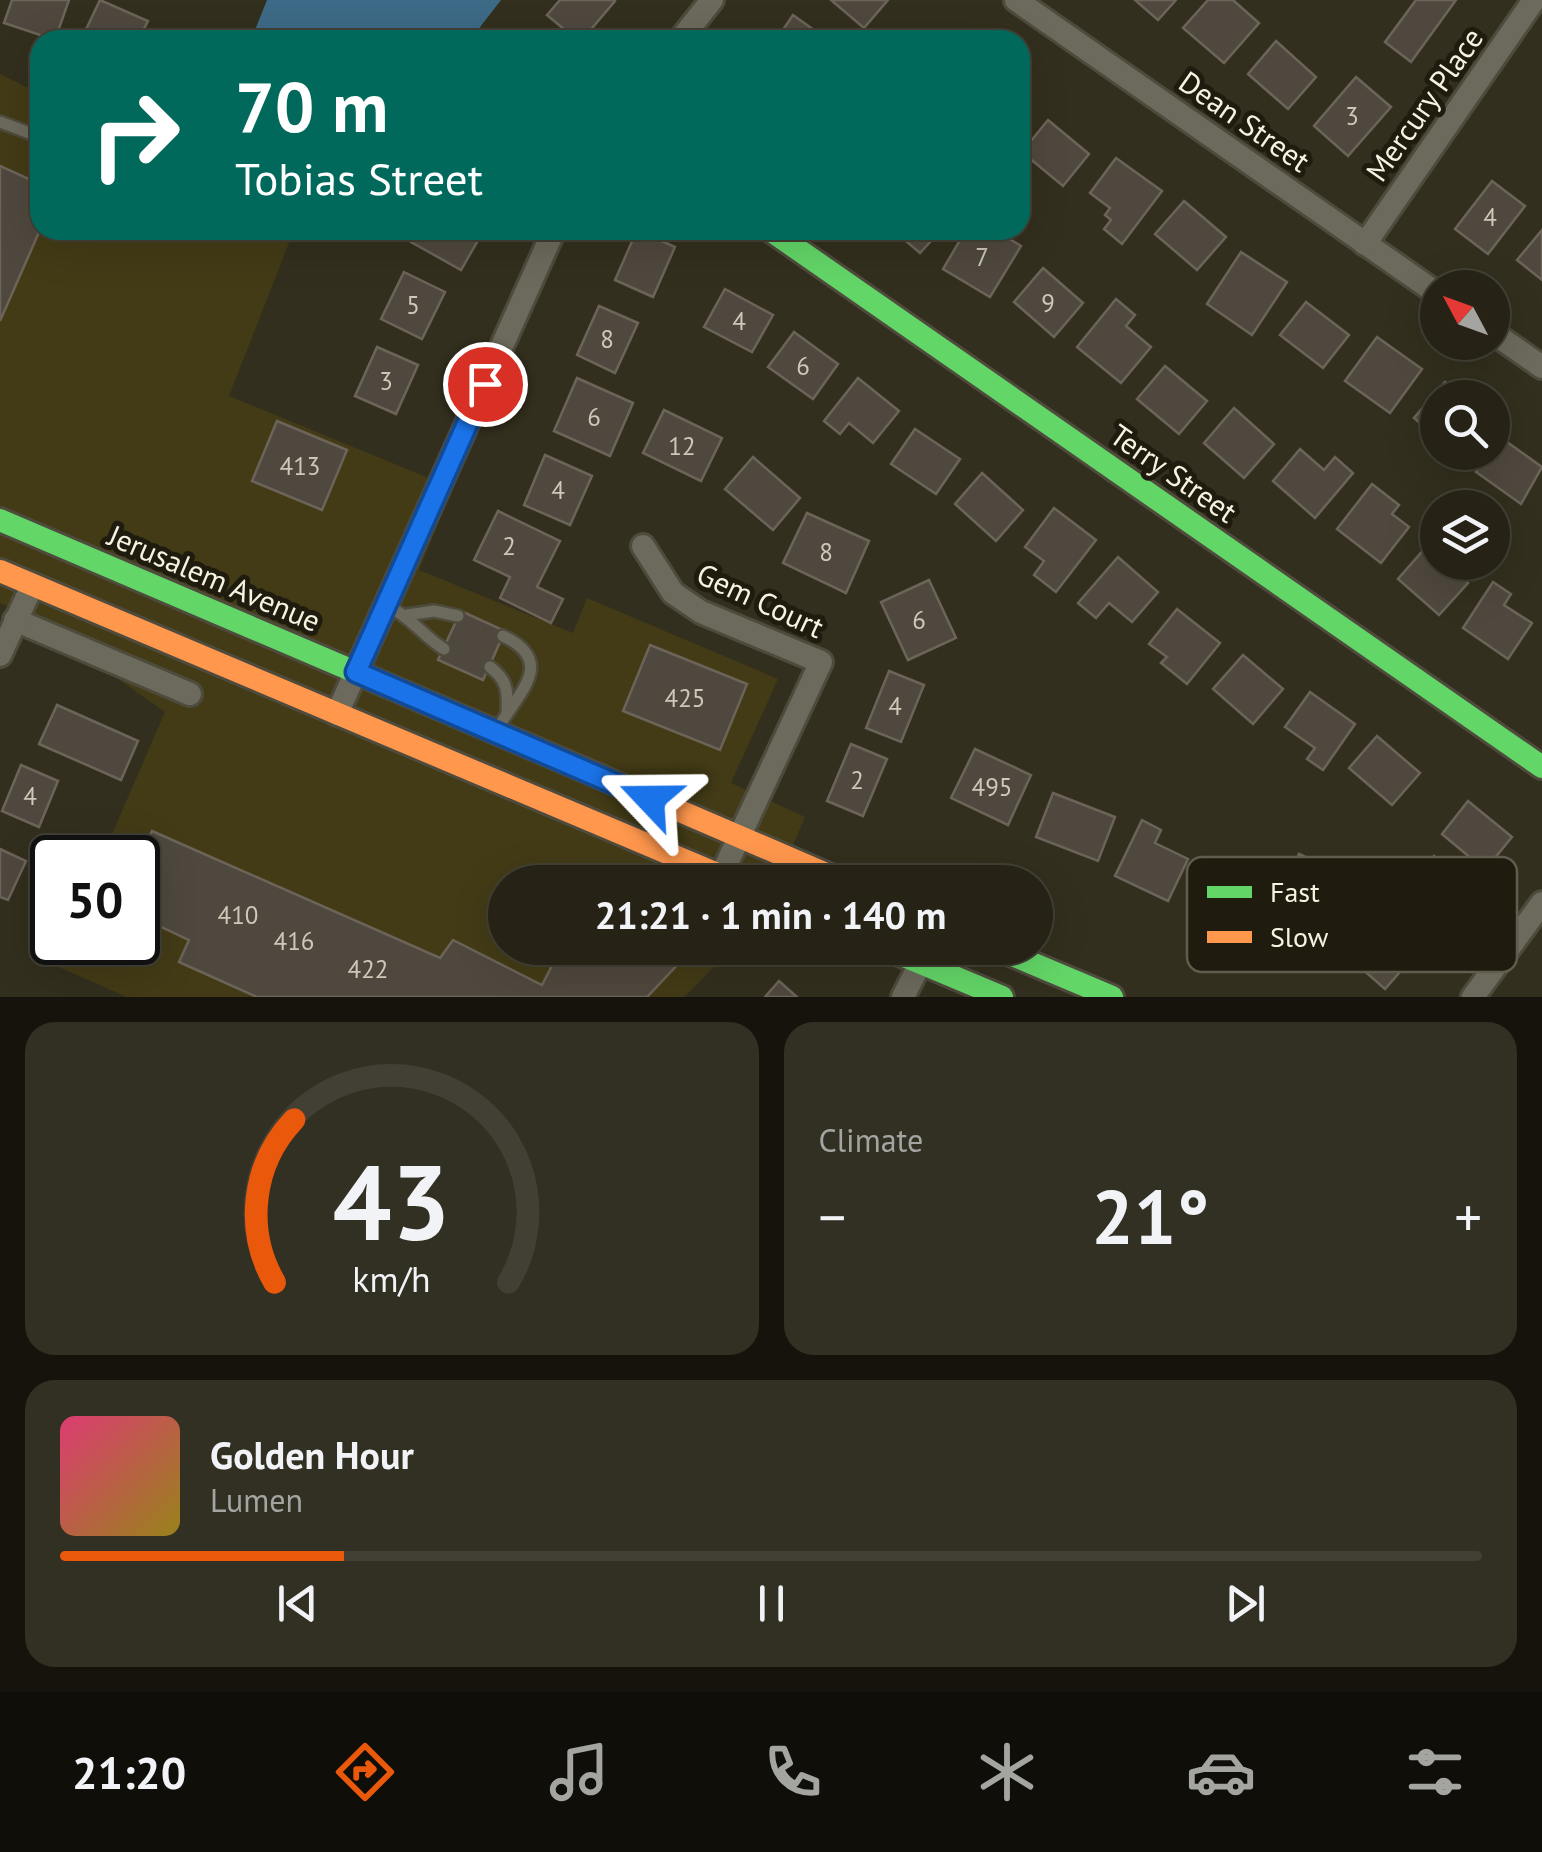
<!DOCTYPE html>
<html lang="en">
<head>
<meta charset="utf-8">
<style>
  :root { --surface:#262316; --page:#322f23; --text:#f1f3f6; --muted:#a4a4a1; --line:#424035; --accent:#ea580c }
  body { margin:0; font-family:"PT Sans",sans-serif; background:var(--page); color:var(--text); height:100vh; display:flex; flex-direction:column; font-size:38px; white-space:nowrap }
  * { box-sizing:border-box; margin:0 }
  p { font-size:32px; color:var(--muted) }
  .icon { flex:none; width:55px; height:55px; fill:none; stroke:currentColor; stroke-width:2; stroke-linecap:round; stroke-linejoin:round }
  .map { position:relative; height:997px; overflow:hidden }
  .sheet { display:flex; flex-direction:column; gap:25px; padding:25px; background:#15130c; flex:1 }
  .sheet>* { flex:none }
  .banner { position:absolute; left:30px; top:30px; width:1000px; height:210px; border-radius:30px; box-shadow:0 10px 40px #0002,0 0 0 2px var(--line); background:#00695c; color:#fff; overflow:hidden }
  .needle { width:65px; rotate:311deg }
  .tools { position:absolute; left:1420px; top:270px; display:grid; gap:20px }
  .tools a { display:grid; place-items:center; width:90px; height:90px; border-radius:50%; background:var(--surface); box-shadow:0 10px 40px #0002,0 0 0 2px var(--line); font-size:50px }
  .speed { position:absolute; left:30px; top:835px; display:flex; gap:20px; font-size:50px; font-weight:700; text-align:center }
  .speed>* { display:grid; place-content:center; width:130px; height:130px; border-radius:50%; background:var(--surface); box-shadow:0 10px 40px #0002,0 0 0 2px var(--line); line-height:1 }
  .speed .limit { border:5px solid #111; border-radius:15px; background:#fff; color:#111 }
  .pin { position:absolute; display:grid; place-items:center; width:85px; height:85px; color:#fff; margin:-42px; border:5px solid #fff; border-radius:50%; box-shadow:0 2px 10px #0007 }
  .me { position:absolute; width:110px; margin:-55px; rotate:293deg; stroke-linejoin:round; filter:drop-shadow(0 0 8px #0008) }
  .turn { display:flex; align-items:center; gap:35px; height:210px; padding:0 40px; font-size:45px }
  .turn .icon { width:130px; height:130px; stroke-width:2.5 }
  .turn b { display:block; font-size:70px; line-height:85px }
  .big { font-size:75px; font-weight:700; line-height:1.1 }
  .sheet .tile { flex:1; display:flex; flex-direction:column; justify-content:center; gap:15px; min-width:0; padding:0 35px; border-radius:30px; background:var(--page) }
  .sheet .dial { align-items:center; gap:0 }
  .dial svg { height:260px; overflow:visible; fill:none; stroke:var(--line); stroke-width:7; stroke-linecap:round; text-anchor:middle }
  .dial text { fill:var(--text); stroke:none }
  .song { display:flex; align-items:center; gap:30px }
  .cover { width:120px; height:120px; border-radius:15px; background:linear-gradient(135deg,hsl(340 70% 55%),hsl(50 70% 35%)) }
  .played { height:10px; border-radius:5px; background:linear-gradient(90deg,var(--accent) 20%,var(--line) 20%) }
  .keys { display:flex; justify-content:space-around; direction:ltr }
  .heat { display:flex; justify-content:space-between; align-items:center; font-size:55px; direction:ltr }
  .sheet .tiles { flex:1; display:grid; gap:25px; grid-template-columns:1fr 1fr }
  .tile:last-child { grid-column:span 2 }
  .trip { position:absolute; left:488px; top:865px; width:565px; height:100px; border-radius:50px; background:var(--surface); box-shadow:0 10px 40px #0002,0 0 0 2px var(--line); font-weight:700; line-height:100px; text-align:center }
  .tabs { display:flex; height:160px; justify-content:space-around; align-items:center; background:#0f0e09; color:var(--muted) }
  .tabs .icon { width:70px; height:70px }
  .tabs .active { color:var(--accent) }
  .tabs b { font-size:45px; color:var(--text) }
  .map>svg:first-child { display:block }
  .built { fill:#433b16 }
  .water { fill:#3d6a86 }
  .building { fill:#4f483e; stroke:#6d6459; stroke-width:2.5 }
  .lines { fill:none; stroke-linecap:round; stroke-linejoin:round }
  .lane-casing { stroke:#4e4b3d; stroke-width:16 }
  .street-casing { stroke:#4e4b3d; stroke-width:28 }
  .fast-casing { stroke:#4e4b3d; stroke-width:28 }
  .slow-casing { stroke:#4e4b3d; stroke-width:28 }
  .lane { stroke:#6c6a5c; stroke-width:11 }
  .street { stroke:#6c6a5c; stroke-width:22 }
  .fast { stroke:#63d668; stroke-width:22 }
  .slow { stroke:#ff974d; stroke-width:22 }
  .route-casing { stroke:#114b97; stroke-width:25 }
  .route { stroke:#1a73e8; stroke-width:18 }
  .labels { text-anchor:middle; stroke-width:10; stroke-linejoin:round; paint-order:stroke }
  .number-label { font-size:25px; fill:#cdc8b8 }
  .street-label { font-size:30px; fill:#f7f3e1; stroke:#1f1c0f }
  .key { fill:#1f1c0f; stroke:#605c4e; stroke-width:2.5 }
  .key-label { font-size:28px; fill:#f7f3e1 }
</style>
</head>
<body>
<div class="map">
<svg width="1542" height="997" viewBox="0 0 1542 997">
  <rect width="100%" height="100%" fill="#332f1e"/>
  <!-- built -->
  <path class="built" d="M0,74L40,94V230H294L229,396L453,488L419,570L573,633L587,598L778,679L731,783L805,817L777,882H505V948H733L684,997H127L54,965L64,943L138,942V858L102,857L165,712L33,619L0,603Z"/>
  <!-- water -->
  <path class="water" d="M267,0H501L470,40H251Z"/>
  <!-- building -->
  <g class="building">
    <path d="M12,0H69L55,40L4,23Z"/>
    <path d="M100,0L148,21L138,40H81Z"/>
    <path d="M560,0H614L615,1L582,40H577L547,15Z"/>
    <path d="M831,0H888L864,28Z"/>
    <path d="M1135,0H1176L1158,20Z"/>
    <path d="M1208,0H1233L1259,23L1224,63L1183,28Z"/>
    <path d="M1416,0H1456L1411,62L1385,42Z"/>
    <path d="M793,15L828,40H776Z"/>
    <path d="M1276,41L1316,77L1288,109L1248,74Z"/>
    <path d="M1356,77L1391,107L1348,156L1314,126Z"/>
    <path d="M1048,120L1089,154L1063,186L1022,152Z"/>
    <path d="M1116,158L1162,191L1122,244L1104,229L1111,220L1105,215L1110,208L1090,193Z"/>
    <path d="M0,166L40,184V230L0,321Z"/>
    <path d="M1492,181L1525,206L1488,254L1455,229Z"/>
    <path d="M1184,201L1226,237L1197,270L1155,234Z"/>
    <path d="M418,230H484L461,270L411,242Z"/>
    <path d="M637,230L675,247L653,297L615,280Z"/>
    <path d="M893,230H941L920,253Z"/>
    <path d="M966,230H995L1021,246L990,297L943,269Z"/>
    <path d="M1542,230V280L1517,260Z"/>
    <path d="M1241,252L1287,282L1252,335L1207,304Z"/>
    <path d="M1043,268L1083,303L1054,337L1014,302Z"/>
    <path d="M404,272L445,292L422,339L381,319Z"/>
    <path d="M725,289L773,315L752,352L704,327Z"/>
    <path d="M1116,299L1135,315L1126,326L1151,347L1121,383L1077,347Z"/>
    <path d="M1306,302L1349,335L1323,368L1280,335Z"/>
    <path d="M599,306L638,323L615,373L577,355Z"/>
    <path d="M794,332L838,364L813,399L768,367Z"/>
    <path d="M1377,337L1422,369L1390,413L1345,381Z"/>
    <path d="M377,347L418,365L396,414L355,396Z"/>
    <path d="M1165,366L1207,401L1179,434L1137,399Z"/>
    <path d="M577,378L633,403L610,456L554,431Z"/>
    <path d="M858,378L899,411L873,443L849,423L840,434L824,421Z"/>
    <path d="M1445,382L1462,398H1438V439L1414,418Z"/>
    <path d="M1234,408L1274,444L1244,478L1204,443Z"/>
    <path d="M664,410L722,438L701,481L643,453Z"/>
    <path d="M277,421L347,450L322,510L252,481Z"/>
    <path d="M915,429L960,459L936,494L891,464Z"/>
    <path d="M1500,437L1542,467L1521,504L1476,472Z"/>
    <path d="M1300,449L1324,470L1335,457L1353,473L1315,518L1273,481Z"/>
    <path d="M545,455L592,476L570,525L524,505Z"/>
    <path d="M753,457L800,498L773,530L725,489Z"/>
    <path d="M982,473L1023,510L996,541L955,504Z"/>
    <path d="M1372,484L1399,505L1392,514L1409,527L1381,563L1337,529Z"/>
    <path d="M1054,508L1096,540L1056,592L1034,575L1044,561L1025,547Z"/>
    <path d="M498,511L560,541L537,587L563,599L551,623L500,598L510,577L474,560Z"/>
    <path d="M807,513L869,541L846,593L783,563Z"/>
    <path d="M1426,547L1438,562H1444L1468,583L1439,615L1398,579Z"/>
    <path d="M1118,557L1158,592L1132,622L1109,603L1096,618L1078,603Z"/>
    <path d="M929,580L956,638L908,660L881,602Z"/>
    <path d="M1493,582L1511,594L1504,605L1532,623L1508,659L1463,628Z"/>
    <path d="M1177,609L1220,643L1187,684L1161,663L1167,657L1149,644Z"/>
    <path d="M461,611L505,631L483,680L438,660Z"/>
    <path d="M650,645L747,684L720,750L623,711Z"/>
    <path d="M1243,655L1283,689L1253,724L1213,689Z"/>
    <path d="M889,671L924,685L901,742L866,728Z"/>
    <path d="M1310,692L1355,724L1323,770L1307,759L1315,748L1285,727Z"/>
    <path d="M57,705L138,741L121,780L39,744Z"/>
    <path d="M1377,736L1420,773L1392,805L1349,768Z"/>
    <path d="M851,744L887,759L863,816L827,801Z"/>
    <path d="M975,749L1031,775L1008,825L951,798Z"/>
    <path d="M21,765L58,781L39,827L2,811Z"/>
    <path d="M1053,793L1115,817L1098,861L1036,837Z"/>
    <path d="M1468,801L1512,837L1485,870L1442,834Z"/>
    <path d="M1142,820L1161,830L1155,843L1188,859L1168,901L1115,876Z"/>
    <path d="M152,831L440,958L453,940L542,985L561,948H652L682,960L647,997H257L179,962L189,940L138,916V863Z"/>
    <path d="M0,849L26,861L8,900L0,897Z"/>
    <path d="M1299,854L1332,869L1295,951L1261,936Z"/>
    <path d="M1434,856L1470,885L1435,927L1390,890L1410,866L1420,874Z"/>
    <path d="M1388,921L1420,949L1385,989L1353,961Z"/>
    <path d="M779,981L797,997H765Z"/>
  </g>
  <g class="lines">
    <!-- lane casing -->
    <g class="lane-casing">
      <g id="lane">
        <path d="M0,122L40,137"/>
        <path d="M389,607C411,617 423,636 444,649"/>
        <path d="M407,615L434,611L458,616"/>
        <path d="M490,667C506,679 508,689 507,709"/>
        <path d="M496,732C514,696 560,663 503,636"/>
      </g>
    </g>
    <!-- street casing -->
    <g class="street-casing">
      <g id="street">
        <path d="M1016,0L1438,294"/>
        <path d="M680,40L712,0"/>
        <path d="M1365,244L1534,0"/>
        <path d="M1492,332L1542,367"/>
        <path d="M643,546L673,593L701,612L821,662L721,876"/>
        <path d="M15,620L190,694"/>
        <path d="M0,655L32,586"/>
        <path d="M337,714L554,230"/>
        <path d="M903,997L928,948"/>
        <path d="M1473,997L1542,903"/>
      </g>
    </g>
    <!-- fast casing -->
    <g class="fast-casing">
      <g id="fast">
        <path d="M770,230L1542,767"/>
        <path d="M0,520L566,762"/>
        <path d="M885,948L1002,997"/>
        <path d="M996,948L1112,997"/>
      </g>
    </g>
    <!-- slow casing -->
    <g class="slow-casing">
      <g id="slow">
        <path d="M0,571L736,882"/>
        <path d="M566,762L845,882"/>
      </g>
    </g>
    <!-- lane -->
    <use href="#lane" class="lane"/>
    <!-- street -->
    <use href="#street" class="street"/>
    <!-- fast -->
    <use href="#fast" class="fast"/>
    <!-- slow -->
    <use href="#slow" class="slow"/>
  </g>
  <g class="lines">
    <!-- route casing -->
    <g class="route-casing">
      <path id="route" d="M485,384L356,672L650,799"/>
    </g>
    <!-- route -->
    <use href="#route" class="route"/>
  </g>
  <g class="labels">
    <!-- number labels -->
    <g class="number-label">
      <text x="1352" y="125">3</text>
      <text x="1490" y="226">4</text>
      <text x="982" y="266">7</text>
      <text x="1048" y="312">9</text>
      <text x="413" y="314">5</text>
      <text x="739" y="330">4</text>
      <text x="607" y="348">8</text>
      <text x="803" y="375">6</text>
      <text x="386" y="390">3</text>
      <text x="594" y="426">6</text>
      <text x="682" y="455">12</text>
      <text x="300" y="475">413</text>
      <text x="558" y="499">4</text>
      <text x="509" y="555">2</text>
      <text x="826" y="561">8</text>
      <text x="919" y="629">6</text>
      <text x="685" y="707">425</text>
      <text x="895" y="715">4</text>
      <text x="857" y="789">2</text>
      <text x="992" y="796">495</text>
      <text x="30" y="805">4</text>
      <text x="238" y="924">410</text>
      <text x="294" y="950">416</text>
      <text x="368" y="978">422</text>
    </g>
    <!-- street labels -->
    <g class="street-label">
      <text transform="translate(1425 105) rotate(-55)" y="10">Mercury Place</text>
      <text transform="translate(1244 122) rotate(35)" y="10">Dean Street</text>
      <text transform="translate(1173 474) rotate(35)" y="10">Terry Street</text>
      <text transform="translate(214 579) rotate(23)" y="10">Jerusalem Avenue</text>
      <text transform="translate(760 601) rotate(25)" y="10">Gem Court</text>
    </g>
  </g>
  <!-- legend -->
  <rect x="1187" y="857" width="330" height="115" rx="15" class="key"/>
  <rect x="1207" y="886" width="45" height="12" fill="#63d668"/>
  <rect x="1207" y="931" width="45" height="12" fill="#ff974d"/>
  <g class="key-label">
    <text x="1270" y="902">Fast</text>
    <text x="1270" y="947">Slow</text>
  </g>
</svg>
<div class="tools">
<a><svg class="needle" viewBox="-14 -14 28 28"><path d="M0-13l5 13h-10z" fill="#e53935"/><path d="M0 13l5-13h-10z" fill="#a4a4a1"/></svg></a>
<a><svg class="icon" aria-label="search" viewBox="0 0 24 24"><circle cx="10" cy="10" r="6"/><path d="M15 15l6 6"/></svg></a>
<a><svg class="icon" aria-label="layers" viewBox="0 0 24 24"><path d="M12 4l9 5-9 5-9-5zM3 14l9 5 9-5"/></svg></a>
</div>
<div class="speed"><div class="limit">50</div></div>
<div class="pin" style="left:485px;top:384px;background:#d93025"><svg class="icon" aria-label="arrive" viewBox="0 0 24 24"><path d="M6 21V4h12l-3 4 3 4H6"/></svg></div>
<svg class="me" style="left:650px;top:799px" viewBox="-20 -20 40 40"><path d="M0-17L14 15 0 8-14 15z" fill="#1a73e8" stroke="#fff" stroke-width="4"/></svg>
<div class="trip">21:21 · 1 min · 140 m</div>
<div class="banner">
<div class="turn"><svg class="icon" aria-label="right" viewBox="0 0 24 24"><path d="M7 20v-9h11M14 6l5 5-5 5"/></svg><div><b>70 m</b>Tobias Street</div></div>
</div>
</div>
<section class="sheet">
<div class="tiles">
<div class="tile dial"><svg viewBox="0 0 100 80">
<path d="M14 69A42 42 0 1 1 86 69"/>
<path d="M14 69A42 42 0 0 1 20 19" stroke="#ea580c"/>
<text x="50" y="56" font-size="32" font-weight="700">43</text>
<text x="50" y="72" font-size="11">km/h</text>
</svg></div>
<div class="tile"><p>Climate</p>
<div class="heat"><a>−</a><b class="big">21°</b><a>+</a></div>
</div>
<div class="tile">
<div class="song"><i class="cover"></i><div><b>Golden Hour</b><p>Lumen</p></div></div>
<div class="played"></div>
<div class="keys"><svg class="icon" aria-label="previous" viewBox="0 0 24 24"><path d="M18 5L8 12l10 7zM5 5v14"/></svg><svg class="icon" aria-label="pause" viewBox="0 0 24 24"><path d="M8 5v14M16 5v14"/></svg><svg class="icon" aria-label="next" viewBox="0 0 24 24"><path d="M6 5l10 7-10 7zM19 5v14"/></svg></div>
</div>
</div>
</section>
<nav class="tabs">
<b>21:20</b>
<svg class="icon active" aria-label="directions" viewBox="0 0 24 24"><path d="M12 3l9 9-9 9-9-9zM9 14v-3h6M13 9l2 2-2 2"/></svg>
<svg class="icon" aria-label="music" viewBox="0 0 24 24"><path d="M9 18V5l10-2v13"/><circle cx="6" cy="18" r="3"/><circle cx="16" cy="16" r="3"/></svg>
<svg class="icon" aria-label="phone" viewBox="0 0 24 24"><path d="M5 4h4l2 5-3 2q2 4 5 5l2-3 5 2v4C11 20 4 13 5 4z"/></svg>
<svg class="icon" aria-label="climate" viewBox="0 0 24 24"><path d="M12 3v18M4 7l16 10M4 17L20 7"/></svg>
<svg class="icon" aria-label="car" viewBox="0 0 24 24"><path d="M5 17H2v-5l4-1 3-4h7l3 4 3 1v5h-3M9 17h6M6 11h13"/><circle cx="7" cy="17" r="2"/><circle cx="17" cy="17" r="2"/></svg>
<svg class="icon" aria-label="filters" viewBox="0 0 24 24"><path d="M4 7h16M4 17h16"/><circle cx="9" cy="7" r="2"/><circle cx="15" cy="17" r="2"/></svg>
</nav>
</body>
</html>
